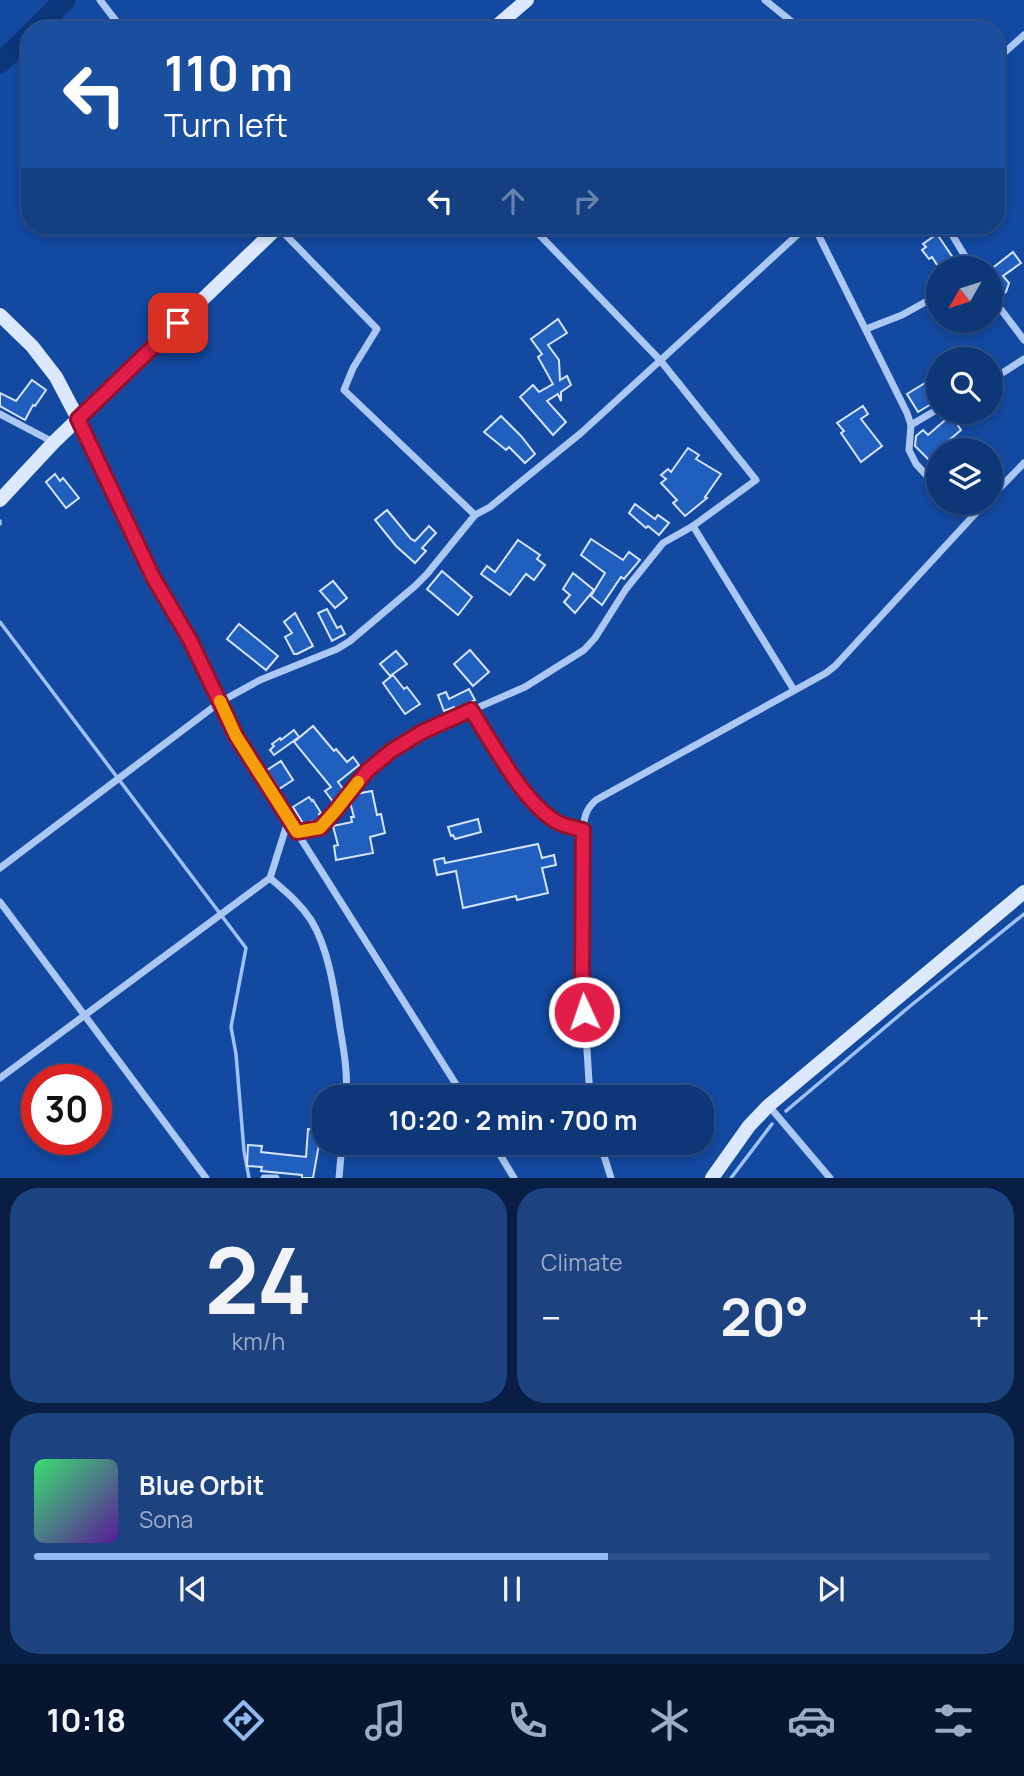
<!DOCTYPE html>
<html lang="en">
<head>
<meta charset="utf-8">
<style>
  :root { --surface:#0e3778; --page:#1c4280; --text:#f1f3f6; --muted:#9bacc6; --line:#2e518a; --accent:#90b9f0 }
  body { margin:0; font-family:Manrope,sans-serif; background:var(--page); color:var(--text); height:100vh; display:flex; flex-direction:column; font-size:26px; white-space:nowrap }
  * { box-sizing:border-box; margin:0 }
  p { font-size:23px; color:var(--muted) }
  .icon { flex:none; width:38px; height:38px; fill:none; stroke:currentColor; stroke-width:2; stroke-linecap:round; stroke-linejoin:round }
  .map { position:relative; height:1178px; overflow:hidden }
  .panel { display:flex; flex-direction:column; gap:10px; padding:10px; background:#081e42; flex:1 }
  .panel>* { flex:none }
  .banner { position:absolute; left:21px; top:21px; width:984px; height:214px; border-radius:28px; box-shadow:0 4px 10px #0003,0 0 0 2px var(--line); background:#1a4fa0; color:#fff; overflow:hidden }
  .needle { width:46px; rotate:231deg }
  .fabs { position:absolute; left:926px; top:256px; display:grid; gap:14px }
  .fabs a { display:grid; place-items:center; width:77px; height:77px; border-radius:50%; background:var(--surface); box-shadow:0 4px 10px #0003,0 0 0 2px var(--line); font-size:35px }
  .speed { position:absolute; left:21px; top:1064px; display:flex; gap:14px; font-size:35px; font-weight:700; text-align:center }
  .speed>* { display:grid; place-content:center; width:91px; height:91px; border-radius:50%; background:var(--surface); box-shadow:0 4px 10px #0003,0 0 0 2px var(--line); line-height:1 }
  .speed .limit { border:10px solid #d22; background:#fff; color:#111 }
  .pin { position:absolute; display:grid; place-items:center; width:60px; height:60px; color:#fff; margin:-30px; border-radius:14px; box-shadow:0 4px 10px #0006 }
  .me { position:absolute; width:77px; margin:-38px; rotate:357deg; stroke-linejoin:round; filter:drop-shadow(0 0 5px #0008) }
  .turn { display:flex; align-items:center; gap:24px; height:147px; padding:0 28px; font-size:32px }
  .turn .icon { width:91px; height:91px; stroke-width:2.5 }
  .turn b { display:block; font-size:49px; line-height:60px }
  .lanes { display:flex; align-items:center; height:66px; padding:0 28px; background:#0003; justify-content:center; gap:35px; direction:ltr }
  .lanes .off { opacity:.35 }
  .big { font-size:52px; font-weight:700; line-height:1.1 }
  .panel .card { flex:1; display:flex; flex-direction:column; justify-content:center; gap:10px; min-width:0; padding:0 24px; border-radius:28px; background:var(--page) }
  .panel .dial { align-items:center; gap:0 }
  .dial b { font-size:91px; line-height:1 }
  .song { display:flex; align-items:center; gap:21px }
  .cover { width:84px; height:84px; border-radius:10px; background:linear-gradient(135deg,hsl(140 70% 55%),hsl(270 70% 35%)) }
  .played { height:7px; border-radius:4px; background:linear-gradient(90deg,var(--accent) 60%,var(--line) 60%) }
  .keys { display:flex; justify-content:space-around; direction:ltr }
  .heat { display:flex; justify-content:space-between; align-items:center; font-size:38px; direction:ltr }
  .panel .tiles { flex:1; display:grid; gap:10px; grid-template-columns:1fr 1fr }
  .card:last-child { grid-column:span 2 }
  .trip { position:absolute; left:312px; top:1085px; width:402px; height:70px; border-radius:28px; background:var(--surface); box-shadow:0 4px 10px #0003,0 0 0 2px var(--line); font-weight:700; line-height:70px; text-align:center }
  .tabs { display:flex; height:112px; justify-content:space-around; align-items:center; background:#061630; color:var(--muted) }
  .tabs .icon { width:49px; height:49px }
  .tabs .on { color:var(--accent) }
  .tabs b { font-size:32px; color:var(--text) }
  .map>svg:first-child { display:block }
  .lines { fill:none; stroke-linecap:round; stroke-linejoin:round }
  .stream { stroke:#9dc2f7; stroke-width:3.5 }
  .river { stroke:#0c367c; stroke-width:21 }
  .building { fill:#215fbe; stroke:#d4e4fe; stroke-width:2 }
  .street { stroke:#abc8f4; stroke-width:7 }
  .secondary { stroke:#dbe8fd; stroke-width:14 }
  .route-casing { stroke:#92132f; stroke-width:18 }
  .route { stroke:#e11d48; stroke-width:12 }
  .slow { stroke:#f59e0b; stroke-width:12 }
</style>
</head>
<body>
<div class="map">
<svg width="1024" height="1178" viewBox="0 0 1024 1178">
  <rect width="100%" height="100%" fill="#1349a0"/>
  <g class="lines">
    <!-- stream -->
    <g class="stream">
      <path d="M0,521V524"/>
      <path d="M0,622L246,948L231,1027L236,1054L244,1151L249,1178"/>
      <path d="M786,1111L909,1007L1024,914"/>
      <path d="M731,1178L772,1124"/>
    </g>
    <!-- river -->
    <g class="river">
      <path d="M34,30L65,0"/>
      <path d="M0,63L30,34"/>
    </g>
  </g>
  <!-- building -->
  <g class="building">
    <path d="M937,234L960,268H939L932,257L929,259L922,250L926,247L923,244Z"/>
    <path d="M1013,252L1021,263L1003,276L1009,283L1006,292L999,297L990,288V270Z"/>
    <path d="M558,319L567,333L548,345L559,360L560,380L567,376L571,385L561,392V401L558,394L547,401L566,422L553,435L520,397L533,385L539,392L553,384L538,357L542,354L531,339Z"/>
    <path d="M938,375V400L918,412L907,394Z"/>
    <path d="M32,380L46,390L35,406L33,405L25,420L0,406V393L16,401Z"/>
    <path d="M863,406L868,414L861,419L882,446L861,462L841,433L844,431L837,423Z"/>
    <path d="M951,415L961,430L942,446L946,450H938V469L915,446L916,436L923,430L928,435Z"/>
    <path d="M501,416L521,436L535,454L525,463L509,447L506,450L484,432Z"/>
    <path d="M688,448L699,455L696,459L721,474L705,497L707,498L685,516L673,503L677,500L661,483L666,479L661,475L668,469L671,472Z"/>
    <path d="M55,474L60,481L63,478L79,498L66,508L46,482Z"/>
    <path d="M635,504L655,519L658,515L669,523L659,535L648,526L646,528L629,513Z"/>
    <path d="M387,510L411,539L415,541L429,526L436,533L422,548L426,551L415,563L396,546L375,520Z"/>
    <path d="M591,539L623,560L629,552L640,560L624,579L621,577L602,605L591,596L605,573L581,555Z"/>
    <path d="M518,540L540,555L537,559L545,565L534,580L526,574L510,595L481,574L487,566L495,572Z"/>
    <path d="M442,571L472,597L458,615L427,589Z"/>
    <path d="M573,573L594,590L575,613L564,602L570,595L563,589Z"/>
    <path d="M333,581L347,598L335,608L320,591Z"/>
    <path d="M327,609L337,628L341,626L345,634L332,641L318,613Z"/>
    <path d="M295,613L313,646L297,654H294L285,637L292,633L284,622Z"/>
    <path d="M239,624L278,656L266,670L227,639Z"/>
    <path d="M470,650L489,672L473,686L454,664Z"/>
    <path d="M396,651L407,664L390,676L380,664Z"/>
    <path d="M393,675L404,689L407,687L420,704L405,714L383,683Z"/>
    <path d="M469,689L475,700L455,710L454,707L444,711L438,695L446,692L449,699Z"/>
    <path d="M313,726L334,751L336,749L347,762L353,757L359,765L338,782L344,790L334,803L325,791L331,787L294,742Z"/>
    <path d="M294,730L299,737L274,755L270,750L274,746L272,744L280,738L281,740Z"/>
    <path d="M281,761L293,780L279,789L267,770Z"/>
    <path d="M372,791L377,815L381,814L385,833L370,837L373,853L336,860L334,846L338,845L333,826L352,822L351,817H354L350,802L356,794Z"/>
    <path d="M309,797L312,801L313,800L321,813L319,814L321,817L317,822L313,823L312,821L304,825L293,807Z"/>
    <path d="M478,819L481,832L455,839L453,835L451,836L448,827Z"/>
    <path d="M538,844L542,858L554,855L556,865L542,868L548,893L517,900L516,896L463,908L456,871L437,875L434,860L444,858L445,863Z"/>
    <path d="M308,1129L324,1131V1144H319L313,1178H302V1175L261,1171L262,1167L247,1166L248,1145L262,1146L261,1152L306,1157Z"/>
  </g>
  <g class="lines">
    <!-- street -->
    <g class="street">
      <path d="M100,0L123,30"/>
      <path d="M765,0L802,30"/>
      <path d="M996,60L1024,35"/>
      <path d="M277,226L377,329L353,368L344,390L475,515"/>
      <path d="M814,226L907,413L911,425L909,450L916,464L929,478L938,484"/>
      <path d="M947,226L972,268"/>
      <path d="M990,295L1024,340"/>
      <path d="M866,329L902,315L938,295"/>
      <path d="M990,381L1024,359"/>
      <path d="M0,414L53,442"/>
      <path d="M78,419L153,577L190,640L236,736L464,1097"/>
      <path d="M911,425L938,409"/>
      <path d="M990,498L1024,463"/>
      <path d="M967,502L979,510"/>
      <path d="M693,526L794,690"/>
      <path d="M471,710C492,743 523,803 557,822C564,826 574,828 583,830"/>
      <path d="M297,832L320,828L336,810L367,771L391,751L422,732L525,687L584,650L595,638L626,589L663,543L693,526L756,480L660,360L531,226"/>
      <path d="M0,868L220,702L260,680L337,649L350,641L415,586L427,574L475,515L490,507L581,433L807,226"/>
      <path d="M270,878C285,891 300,903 311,920C329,949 335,994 340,1028C344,1051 348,1074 346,1097"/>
      <path d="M0,902L206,1178"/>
      <path d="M0,1078L270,878L289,818"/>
      <path d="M590,1097L582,971L583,830C584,817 586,809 596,800L826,673L835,666L986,502"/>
      <path d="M769,1106L830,1178"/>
      <path d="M493,1143L514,1178"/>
      <path d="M600,1143L611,1178"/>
      <path d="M264,1178H276"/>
      <path d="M339,1178L342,1143"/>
    </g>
    <!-- secondary -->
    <g class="secondary">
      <path d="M492,30L527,0"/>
      <path d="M0,315L32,346L56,377L78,419"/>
      <path d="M0,500L54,442L279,226"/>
      <path d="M712,1178L749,1126L768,1106L1024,892"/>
    </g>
  </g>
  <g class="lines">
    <!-- route casing -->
    <g class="route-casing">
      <path id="route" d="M178,323L78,419L153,577L190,640L236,736L297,832L320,828L336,810L367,771L391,751L422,732L471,710C493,743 523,803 557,822C564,826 574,828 583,830L582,971L584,1012"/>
    </g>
    <!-- route -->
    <use href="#route" class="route"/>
    <!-- slow -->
    <path class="slow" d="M220,701L236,736L297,832L320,828L336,810L358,782"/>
  </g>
</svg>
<div class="fabs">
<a><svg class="needle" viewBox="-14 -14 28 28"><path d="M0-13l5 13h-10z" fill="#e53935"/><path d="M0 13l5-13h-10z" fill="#9bacc6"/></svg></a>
<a><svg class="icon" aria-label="search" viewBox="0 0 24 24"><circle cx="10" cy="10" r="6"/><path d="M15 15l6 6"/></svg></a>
<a><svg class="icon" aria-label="layers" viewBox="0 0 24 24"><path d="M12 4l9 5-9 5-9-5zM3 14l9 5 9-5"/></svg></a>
</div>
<div class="speed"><div class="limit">30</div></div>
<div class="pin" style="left:178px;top:323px;background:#d93025"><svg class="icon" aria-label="arrive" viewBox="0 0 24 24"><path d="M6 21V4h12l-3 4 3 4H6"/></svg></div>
<svg class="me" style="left:584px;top:1012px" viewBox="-20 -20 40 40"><circle r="17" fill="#e11d48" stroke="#fff" stroke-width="3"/><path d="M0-11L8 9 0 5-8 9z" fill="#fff"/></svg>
<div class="trip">10:20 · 2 min · 700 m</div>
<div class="banner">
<div class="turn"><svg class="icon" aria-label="left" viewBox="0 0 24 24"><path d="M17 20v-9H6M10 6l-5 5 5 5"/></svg><div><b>110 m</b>Turn left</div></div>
<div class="lanes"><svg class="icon" aria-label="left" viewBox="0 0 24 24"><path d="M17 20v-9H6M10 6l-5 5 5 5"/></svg><svg class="icon off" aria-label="ahead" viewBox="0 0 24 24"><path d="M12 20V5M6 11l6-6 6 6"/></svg><svg class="icon off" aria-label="right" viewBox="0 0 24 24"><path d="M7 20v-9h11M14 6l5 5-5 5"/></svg></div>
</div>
</div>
<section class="panel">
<div class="tiles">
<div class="card dial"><b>24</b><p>km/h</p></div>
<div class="card"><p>Climate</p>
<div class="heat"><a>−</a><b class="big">20°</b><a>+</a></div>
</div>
<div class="card">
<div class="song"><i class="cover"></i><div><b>Blue Orbit</b><p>Sona</p></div></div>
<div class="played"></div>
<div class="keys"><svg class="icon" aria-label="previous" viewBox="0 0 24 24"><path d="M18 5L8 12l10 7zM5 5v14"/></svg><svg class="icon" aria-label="pause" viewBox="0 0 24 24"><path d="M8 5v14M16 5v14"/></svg><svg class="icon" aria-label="next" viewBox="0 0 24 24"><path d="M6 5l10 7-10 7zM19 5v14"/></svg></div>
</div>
</div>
</section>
<nav class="tabs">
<b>10:18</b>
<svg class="icon on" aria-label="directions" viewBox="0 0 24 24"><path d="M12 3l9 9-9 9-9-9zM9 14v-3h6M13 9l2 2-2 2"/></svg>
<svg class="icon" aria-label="music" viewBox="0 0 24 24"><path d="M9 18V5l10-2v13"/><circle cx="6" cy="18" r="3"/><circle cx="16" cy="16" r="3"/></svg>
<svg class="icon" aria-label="phone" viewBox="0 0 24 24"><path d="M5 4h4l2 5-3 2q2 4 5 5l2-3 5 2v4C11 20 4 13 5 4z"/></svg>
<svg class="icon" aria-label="climate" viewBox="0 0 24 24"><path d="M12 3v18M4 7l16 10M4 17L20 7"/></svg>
<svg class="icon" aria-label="car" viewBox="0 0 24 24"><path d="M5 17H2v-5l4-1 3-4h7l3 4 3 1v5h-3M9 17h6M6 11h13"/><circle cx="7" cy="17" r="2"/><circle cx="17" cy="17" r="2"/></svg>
<svg class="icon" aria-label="filters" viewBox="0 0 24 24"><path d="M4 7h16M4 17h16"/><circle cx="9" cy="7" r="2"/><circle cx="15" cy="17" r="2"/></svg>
</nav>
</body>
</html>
